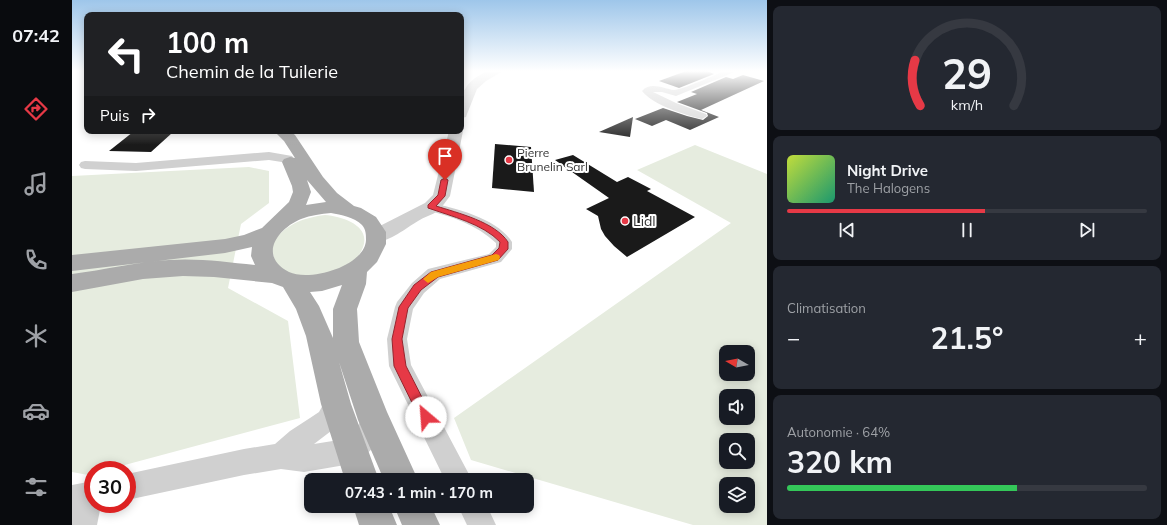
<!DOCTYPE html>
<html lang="fr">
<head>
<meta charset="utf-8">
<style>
  :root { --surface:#171b24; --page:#242831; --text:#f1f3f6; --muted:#9ea1a6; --line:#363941; --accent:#e63946 }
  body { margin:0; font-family:Mulish,sans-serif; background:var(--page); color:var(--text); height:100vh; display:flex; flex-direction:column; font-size:15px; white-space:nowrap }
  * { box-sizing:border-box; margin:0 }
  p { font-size:13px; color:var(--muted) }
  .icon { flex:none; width:22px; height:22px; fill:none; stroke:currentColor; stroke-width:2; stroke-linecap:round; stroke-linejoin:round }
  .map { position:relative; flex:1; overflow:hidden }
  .details { display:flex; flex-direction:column; gap:6px; padding:6px; background:#0d0f14; width:400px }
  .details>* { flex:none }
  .hud { position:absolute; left:12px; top:12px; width:380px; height:122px; border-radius:8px; box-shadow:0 2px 10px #0003; background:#202124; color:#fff; overflow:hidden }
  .needle { width:26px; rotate:279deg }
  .buttons { position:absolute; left:647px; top:345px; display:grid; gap:8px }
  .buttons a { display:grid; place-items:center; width:36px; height:36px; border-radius:8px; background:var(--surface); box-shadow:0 2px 10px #0003; font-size:20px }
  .speed { position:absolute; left:12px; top:461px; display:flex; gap:8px; font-size:20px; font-weight:700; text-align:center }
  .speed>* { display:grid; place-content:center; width:52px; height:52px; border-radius:50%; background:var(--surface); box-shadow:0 2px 10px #0003; line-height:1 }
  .speed .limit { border:6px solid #d22; background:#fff; color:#111 }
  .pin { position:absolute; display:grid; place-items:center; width:34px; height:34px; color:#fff; margin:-41px -17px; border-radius:50% 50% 50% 0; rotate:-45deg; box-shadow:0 0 4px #0007 }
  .pin .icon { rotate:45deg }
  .me { position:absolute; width:44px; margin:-22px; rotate:333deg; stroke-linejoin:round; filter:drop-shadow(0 0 3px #0008) }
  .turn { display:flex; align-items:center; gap:14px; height:84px; padding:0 16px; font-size:18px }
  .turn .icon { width:52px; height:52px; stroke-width:2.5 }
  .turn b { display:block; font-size:28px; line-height:34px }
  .then { display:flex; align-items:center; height:38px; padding:0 16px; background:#0003; gap:8px; font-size:15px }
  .big { font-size:30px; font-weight:700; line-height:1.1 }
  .details .card { flex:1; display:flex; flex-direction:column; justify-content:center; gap:6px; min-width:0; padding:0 14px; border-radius:8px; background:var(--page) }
  .details .dial { align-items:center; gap:0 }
  .dial svg { height:104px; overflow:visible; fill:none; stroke:var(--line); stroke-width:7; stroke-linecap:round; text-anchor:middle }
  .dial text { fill:var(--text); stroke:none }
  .song { display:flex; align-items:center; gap:12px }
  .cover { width:48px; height:48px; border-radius:6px; background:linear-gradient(135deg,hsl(70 70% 55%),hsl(160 70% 35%)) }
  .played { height:4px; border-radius:2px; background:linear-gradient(90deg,var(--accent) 55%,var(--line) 55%) }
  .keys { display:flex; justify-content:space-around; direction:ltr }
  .heat { display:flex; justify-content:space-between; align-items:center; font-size:22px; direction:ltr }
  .charge { height:6px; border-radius:3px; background:linear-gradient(90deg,#34c759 64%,var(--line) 0) }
  .trip { position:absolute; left:232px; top:473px; width:230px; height:40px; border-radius:8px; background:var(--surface); box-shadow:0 2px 10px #0003; font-weight:700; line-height:40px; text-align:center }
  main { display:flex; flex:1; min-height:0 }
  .tab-bar { display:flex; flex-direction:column; width:72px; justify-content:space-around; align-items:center; background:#090b0e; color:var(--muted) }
  .tab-bar .icon { width:28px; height:28px }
  .tab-bar .selected { color:var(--accent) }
  .tab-bar b { font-size:18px; color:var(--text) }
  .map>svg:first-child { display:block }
  .green { fill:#e6ecdf; fill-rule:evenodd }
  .building { fill:#1a1a1a }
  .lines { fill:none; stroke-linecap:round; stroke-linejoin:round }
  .minor { fill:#d0d0d0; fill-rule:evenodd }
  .tertiary { fill:#d0d0d0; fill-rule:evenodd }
  .primary { fill:#ababab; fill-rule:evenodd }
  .route { fill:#e63946; stroke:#96252e }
  .slow { fill:#f59e0b }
  .poi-dot { fill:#e63946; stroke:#fff; stroke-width:1.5 }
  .labels { text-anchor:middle; stroke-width:4; stroke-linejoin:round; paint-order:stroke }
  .far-poi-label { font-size:12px; fill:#333; stroke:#fff; text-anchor:start }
  .poi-label { font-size:14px; fill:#333; stroke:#fff; text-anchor:start }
</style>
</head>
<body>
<main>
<nav class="tab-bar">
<b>07:42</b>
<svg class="icon selected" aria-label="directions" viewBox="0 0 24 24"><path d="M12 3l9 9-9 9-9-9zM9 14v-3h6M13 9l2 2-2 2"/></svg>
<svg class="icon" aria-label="music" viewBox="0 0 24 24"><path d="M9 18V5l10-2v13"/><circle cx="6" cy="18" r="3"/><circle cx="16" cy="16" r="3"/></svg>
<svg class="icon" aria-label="phone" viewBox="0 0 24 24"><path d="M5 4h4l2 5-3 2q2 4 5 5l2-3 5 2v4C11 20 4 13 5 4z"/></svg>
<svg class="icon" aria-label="climate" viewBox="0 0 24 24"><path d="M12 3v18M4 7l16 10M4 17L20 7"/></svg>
<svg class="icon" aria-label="car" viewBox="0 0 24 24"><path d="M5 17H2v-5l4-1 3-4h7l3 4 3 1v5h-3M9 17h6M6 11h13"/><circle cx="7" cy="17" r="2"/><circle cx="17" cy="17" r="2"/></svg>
<svg class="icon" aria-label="filters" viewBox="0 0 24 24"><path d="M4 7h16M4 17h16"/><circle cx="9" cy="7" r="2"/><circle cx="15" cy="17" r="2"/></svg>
</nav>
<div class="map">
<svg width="695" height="525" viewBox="0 0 695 525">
  <rect width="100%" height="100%" fill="#fff"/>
  <!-- green -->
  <g class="green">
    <path d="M623,145L695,174V525H621L399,460L382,418L659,223L565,170ZM654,352H676V374H654ZM654,396H676V418H654ZM654,440H676V462H654ZM654,484H676V506H654Z"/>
    <path d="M177,167L197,171V203L169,224L156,288L216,321L228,418L34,470H21V474L16,475L0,472V176Z"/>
    <path d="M253,215C274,217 305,228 287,255C279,267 260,273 247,276C242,278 219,275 214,273C211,272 207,268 204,266L199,246C211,225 230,218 253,215Z"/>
  </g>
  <!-- building -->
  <g class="building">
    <path d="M614,71H635L642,74L607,88L587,81Z"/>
    <path d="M671,75L692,81L629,110L647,117L618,130L594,120L580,126L563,119L591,108L615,116L631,120L636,116L635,113L605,102L625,94L619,92L654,77L661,79Z"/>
    <path d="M561,117L558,137L527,132Z"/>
    <path d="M61,132L100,133L79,152L37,151Z"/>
    <path d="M423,144L459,147L462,192L420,188Z"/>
    <path d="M501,155L545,182L556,177L579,189L575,191L623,217L555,257L542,246L533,236L529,229L526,216L514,209L537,198L483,160Z"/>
  </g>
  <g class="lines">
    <!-- minor -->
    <g class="minor">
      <path d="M652,71H665L604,96L590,92H581L604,103L634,114L635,116L630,119C613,115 581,105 570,91C579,81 592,89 602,90C610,90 643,75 652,71Z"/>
      <path d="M389,89L398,91L400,93L395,96L389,95Z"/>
      <path d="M197,152L220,156L222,159L220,162L216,163L197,160L64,171L13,169L9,168L7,165L9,162L13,161L64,163Z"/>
      <path d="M359,203C384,208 426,219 440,242V249L429,262L368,279L352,293L341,309L335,339L339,365L400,480H373L317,366L315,339L323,307L325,302L340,283L356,269L417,254L424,247V243C405,225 379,216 354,210L352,207L354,204Z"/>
      <path d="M264,393L272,396L276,404L263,428L242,444L273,439L284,429L294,412L302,408L310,412L314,420L302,447L288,460L279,464L232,472L209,469L172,475L55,500V474L172,449L203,444L218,431L238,418L247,412L256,396Z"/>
      <path d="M21,481V504H31L29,505L25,525H0V485Z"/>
      <path d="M386,506H415L424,525H395Z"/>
    </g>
    <!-- tertiary -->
    <g class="tertiary">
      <path d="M416,71H431L414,81L405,89L395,114L394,117L389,118C389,93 391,82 416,71Z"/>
      <path d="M389,128L391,131L378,196C374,201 370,207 366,211C360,215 352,217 346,221C332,229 315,245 298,241L295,236L298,231L353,203L361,195L377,131H389Z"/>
    </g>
    <!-- primary -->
    <g class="primary">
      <path d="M202,131H218L223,135L251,177L265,193L282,206L289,208L304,217L314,232V244L305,262L295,272L294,284L285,309L287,342L315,412L346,480H312L286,420L267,362L279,404L307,480H273L249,404L234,336L224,309L211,287L200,283L142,277L111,276L71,279L0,292V274C32,270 64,262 97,260C126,258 154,262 183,265L179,256L180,247L153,253L0,271V255L153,239L172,235L190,228L217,202L221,192L220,186L210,162L212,159L218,157L223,158L212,141ZM235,180L254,202L234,205L239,192ZM259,213C269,215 282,217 290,225C294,230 294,234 294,240C293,266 238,282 217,272C186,256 205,229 229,219C239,215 249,214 259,213ZM270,285L261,309V338L247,306L238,292L250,291Z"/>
      <path d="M281,506H317L325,525H287Z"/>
      <path d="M322,506H359L368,525H330Z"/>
    </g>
  </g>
  <!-- sky -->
  <linearGradient id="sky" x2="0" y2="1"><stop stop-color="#9ec6ea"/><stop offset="0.49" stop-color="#fff"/><stop offset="1" stop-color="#fff" stop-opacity="0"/></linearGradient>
  <rect width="695" height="145" fill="url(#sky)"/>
  <!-- route -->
  <path class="route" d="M373,178L376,180L373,196L364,206C386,213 423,222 436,242V249L426,260L366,277L349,290L336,308L330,339L334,366L360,417L359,421L354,423L349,421L322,366L320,339L327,307L342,285L359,272L420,255L427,248L428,242C411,224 379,216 356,208V205L366,195L369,180Z"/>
  <!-- slow -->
  <path class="slow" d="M424,254L427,255L428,257L427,260L366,277L356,283L351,279L359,272Z"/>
  <!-- markers -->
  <g class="poi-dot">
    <circle cx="437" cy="160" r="4"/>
    <circle cx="553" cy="221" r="4"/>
  </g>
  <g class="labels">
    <!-- far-poi labels -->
    <g class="far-poi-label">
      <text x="445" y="157">Pierre<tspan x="445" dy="14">Brunelin Sarl</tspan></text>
    </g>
    <!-- poi labels -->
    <g class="poi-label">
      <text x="561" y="226">Lidl</text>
    </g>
  </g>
</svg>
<div class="buttons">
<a><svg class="needle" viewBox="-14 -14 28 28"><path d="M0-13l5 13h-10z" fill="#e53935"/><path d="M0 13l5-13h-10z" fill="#9ea1a6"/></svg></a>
<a><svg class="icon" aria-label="sound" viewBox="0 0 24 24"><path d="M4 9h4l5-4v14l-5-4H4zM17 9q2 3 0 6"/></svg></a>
<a><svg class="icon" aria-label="search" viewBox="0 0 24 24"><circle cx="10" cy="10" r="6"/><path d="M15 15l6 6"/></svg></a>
<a><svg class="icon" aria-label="layers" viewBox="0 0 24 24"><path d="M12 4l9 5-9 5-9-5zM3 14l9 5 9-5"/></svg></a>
</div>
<div class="speed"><div class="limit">30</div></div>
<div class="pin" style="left:373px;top:180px;background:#d93025"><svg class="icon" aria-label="arrive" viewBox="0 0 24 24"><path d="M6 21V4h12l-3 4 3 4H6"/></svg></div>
<svg class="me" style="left:354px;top:417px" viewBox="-20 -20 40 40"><circle r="19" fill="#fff"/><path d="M0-13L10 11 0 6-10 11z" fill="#e63946"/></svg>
<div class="trip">07:43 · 1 min · 170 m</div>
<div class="hud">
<div class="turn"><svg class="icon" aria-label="left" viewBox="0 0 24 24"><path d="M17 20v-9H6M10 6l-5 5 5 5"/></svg><div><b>100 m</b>Chemin de la Tuilerie</div></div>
<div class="then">Puis<svg class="icon" aria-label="right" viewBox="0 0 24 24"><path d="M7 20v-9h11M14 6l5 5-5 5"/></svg></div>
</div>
</div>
<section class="details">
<div class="card dial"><svg viewBox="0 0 100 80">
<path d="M14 69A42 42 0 1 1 86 69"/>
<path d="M14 69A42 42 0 0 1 10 34" stroke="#e63946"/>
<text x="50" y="56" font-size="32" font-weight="700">29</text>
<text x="50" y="72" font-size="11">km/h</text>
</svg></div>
<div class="card">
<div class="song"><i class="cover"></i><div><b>Night Drive</b><p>The Halogens</p></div></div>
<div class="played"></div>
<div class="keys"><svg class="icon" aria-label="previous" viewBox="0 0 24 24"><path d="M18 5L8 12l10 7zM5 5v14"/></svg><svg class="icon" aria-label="pause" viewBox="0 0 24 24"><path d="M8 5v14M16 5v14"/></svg><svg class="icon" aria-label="next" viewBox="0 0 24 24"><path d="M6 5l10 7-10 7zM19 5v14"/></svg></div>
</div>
<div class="card"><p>Climatisation</p>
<div class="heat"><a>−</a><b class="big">21.5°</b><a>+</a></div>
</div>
<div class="card"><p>Autonomie · 64%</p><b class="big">320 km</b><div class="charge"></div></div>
</section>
</main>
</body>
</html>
